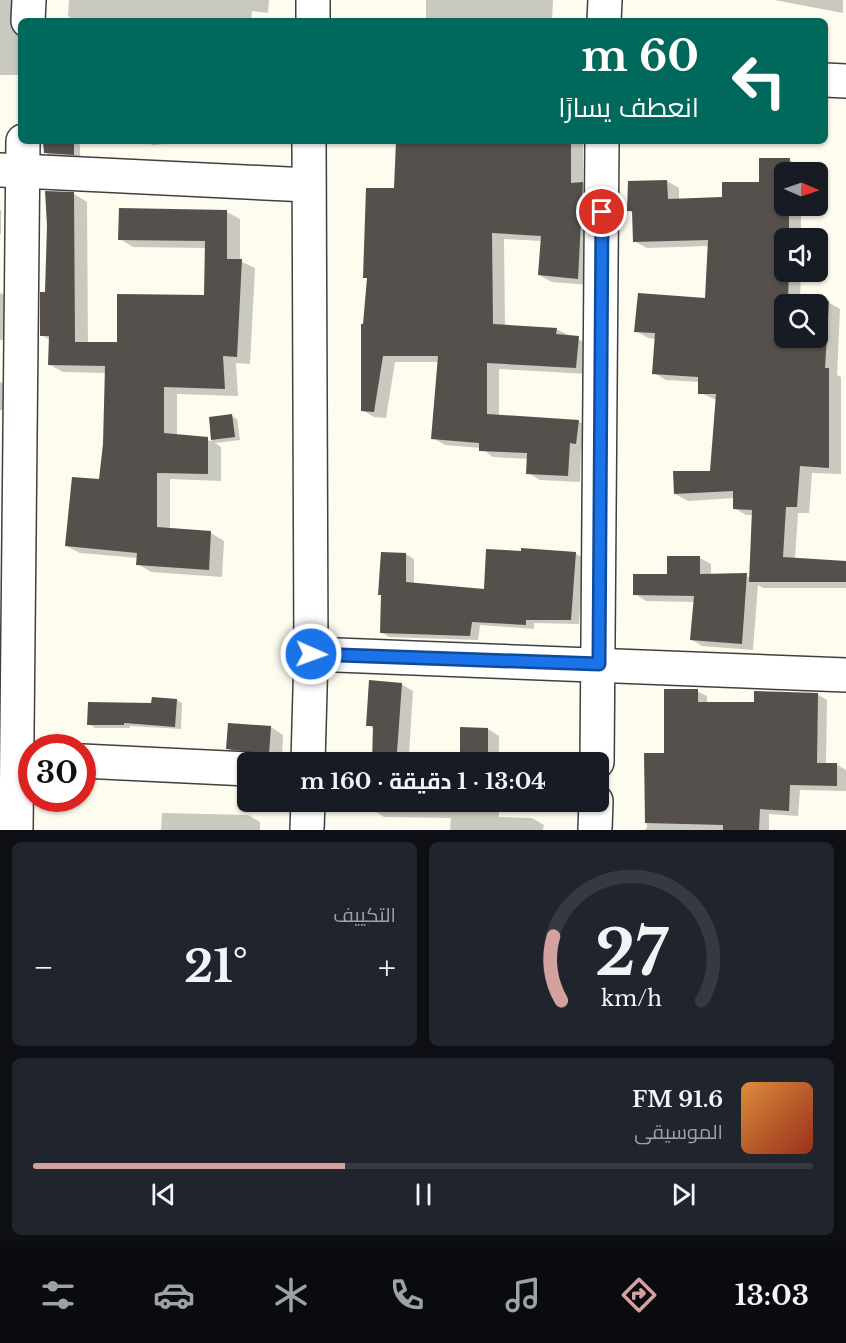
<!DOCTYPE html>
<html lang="ar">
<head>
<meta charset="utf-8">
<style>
  :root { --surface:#171b24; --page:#20242c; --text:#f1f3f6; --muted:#9ea1a6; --line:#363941; --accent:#d3a29f }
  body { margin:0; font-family:"Libre Baskerville",Cairo,serif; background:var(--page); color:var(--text); direction:rtl; height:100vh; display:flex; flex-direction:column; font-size:22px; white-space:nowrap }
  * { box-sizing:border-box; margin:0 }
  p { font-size:20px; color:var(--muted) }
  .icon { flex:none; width:33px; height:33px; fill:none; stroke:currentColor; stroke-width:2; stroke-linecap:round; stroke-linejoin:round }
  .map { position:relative; height:830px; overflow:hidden; direction:ltr }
  .side { display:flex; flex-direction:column; gap:12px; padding:12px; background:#0d0f14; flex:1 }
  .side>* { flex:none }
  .top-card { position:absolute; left:18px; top:18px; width:810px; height:126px; border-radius:9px; box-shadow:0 2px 4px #0004; direction:rtl; background:#00695c; color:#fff; overflow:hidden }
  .needle { width:39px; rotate:92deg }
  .buttons { position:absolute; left:774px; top:162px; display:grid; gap:12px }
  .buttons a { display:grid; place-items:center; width:54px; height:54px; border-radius:9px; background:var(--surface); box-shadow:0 2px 4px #0004; font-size:30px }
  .speed { position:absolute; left:18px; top:734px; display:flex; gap:12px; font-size:30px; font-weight:700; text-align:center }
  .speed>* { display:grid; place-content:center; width:78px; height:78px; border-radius:50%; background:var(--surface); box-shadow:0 2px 4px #0004; line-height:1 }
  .speed .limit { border:9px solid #d22; background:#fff; color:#111 }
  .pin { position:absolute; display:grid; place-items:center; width:51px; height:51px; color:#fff; margin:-26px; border:3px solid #fff; border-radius:50%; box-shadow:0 2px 6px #0007 }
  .me { position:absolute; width:66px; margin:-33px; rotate:92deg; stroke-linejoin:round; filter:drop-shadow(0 0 4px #0008) }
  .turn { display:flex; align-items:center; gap:21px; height:126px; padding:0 30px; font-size:27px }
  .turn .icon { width:78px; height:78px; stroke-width:2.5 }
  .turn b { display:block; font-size:42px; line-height:51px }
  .big { font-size:45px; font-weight:700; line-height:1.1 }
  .side .tile { flex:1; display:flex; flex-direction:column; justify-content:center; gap:9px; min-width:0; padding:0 21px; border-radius:9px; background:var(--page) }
  .side .dial { align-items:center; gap:0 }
  .dial svg { height:156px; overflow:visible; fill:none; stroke:var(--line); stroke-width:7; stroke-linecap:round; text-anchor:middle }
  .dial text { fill:var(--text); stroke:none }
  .song { display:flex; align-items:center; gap:18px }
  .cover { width:72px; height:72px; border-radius:9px; background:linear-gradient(135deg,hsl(30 70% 55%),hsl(10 70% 35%)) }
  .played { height:6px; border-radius:3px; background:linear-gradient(90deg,var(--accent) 40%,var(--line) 40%) }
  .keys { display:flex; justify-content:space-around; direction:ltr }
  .heat { display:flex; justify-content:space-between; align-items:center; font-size:33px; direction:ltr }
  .side .tiles { flex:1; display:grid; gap:12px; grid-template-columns:1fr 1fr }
  .tile:last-child { grid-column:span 2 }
  .trip { position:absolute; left:237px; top:752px; width:372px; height:60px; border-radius:9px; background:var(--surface); box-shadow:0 2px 4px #0004; font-weight:700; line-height:60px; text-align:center; direction:rtl }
  .tabs { display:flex; height:96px; justify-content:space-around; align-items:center; background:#090b0e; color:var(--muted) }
  .tabs .icon { width:42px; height:42px }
  .tabs .selected { color:var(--accent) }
  .tabs b { font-size:27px; color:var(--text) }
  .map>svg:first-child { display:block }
  .shadow { fill:#0003; fill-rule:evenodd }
  .building { fill:#55504b; fill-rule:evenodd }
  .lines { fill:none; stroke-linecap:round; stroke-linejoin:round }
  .minor-casing { stroke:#404040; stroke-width:36 }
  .minor { stroke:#fff; stroke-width:33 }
  .route-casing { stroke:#114b97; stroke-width:15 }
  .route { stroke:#1a73e8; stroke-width:10 }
</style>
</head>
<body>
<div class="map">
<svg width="846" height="830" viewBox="0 0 846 830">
  <rect width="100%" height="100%" fill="#fdfcef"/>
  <!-- shadow -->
  <g class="shadow">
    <path d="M0,0H23L21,75H0Z"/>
    <path d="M69,0H269L268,13L252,11L251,21H75L68,16Z"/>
    <path d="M426,0H553L552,21H426Z"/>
    <path d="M774,0H843V13Z"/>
    <path d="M45,141L74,142L80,145V157L51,156L45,152Z"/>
    <path d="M146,141H193L153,145Z"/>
    <path d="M398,141H583V183L595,190L590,285L552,282L539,275L542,241L504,239L505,326L556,329L590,345L588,374L499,369V416L578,421L590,428L588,450L581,449L580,482L540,480L528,473L529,459L493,457L481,448L445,445L433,438L439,362H395L386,418L374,417L362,410L368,279L364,277L395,189Z"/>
    <path d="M789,160L802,167V172H784V206H801V238H784V272H801L800,300L828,302L840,309L837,375L841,377V474L812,473L809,513H798L795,559L846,562V588H763L758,585L753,650L702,646L691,639L695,602L646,601L635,594L668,576L669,557L700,558L711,564V575L751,577L753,515H746L734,508L735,498L688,501L675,494L712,473L717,400L700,393V382L666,380L654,373L656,339L648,338L636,331L706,299L709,246L647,248L634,241L633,213L628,210L667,181L679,188V200L723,199L760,184ZM784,304H818V338H784Z"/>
    <path d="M74,194L87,202L88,344H118L206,296V248L133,247L120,239L227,212L240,219V261L255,268L250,364L236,363L238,396L177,394V436L212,441L211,418L232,416L237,419L240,440L215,443L221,447V481L170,479V530L211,533L224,541L222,577L151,572L138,564V558L80,553L66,546L100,480L105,444L106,373L63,372L50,365V340L41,335L47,294Z"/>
    <rect x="0" y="210" width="1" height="24"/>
    <path d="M0,293L13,299V341L0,340Z"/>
    <path d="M0,382L11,388L10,410H0Z"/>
    <path d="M575,553L583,558L579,624L534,623V629L480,625L478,640L389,637L381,632L383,596L380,594L406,554L414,559V584L485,591Z"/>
    <path d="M401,684L413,691L409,754L461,755L488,729L499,736V762H373L374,729L368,725Z"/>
    <path d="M697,691L707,696V703L755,704L817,694L827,700L826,764H836L846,770V791L800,790L798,816L769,814V830H644L647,828L646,754H666Z"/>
    <path d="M177,700L182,703L181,729L130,726V728H95L89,724L153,704Z"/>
    <path d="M229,725L271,727L283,735L282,760L240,756L228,748Z"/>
    <path d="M348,801H499V817L532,818L544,825L543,830H450L451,818L384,817L376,812L360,810L348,804Z"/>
    <path d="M162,813L248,815L260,822V830H161Z"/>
  </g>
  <!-- building -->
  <g class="building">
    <path d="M43,141H74V155L44,153Z"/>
    <path d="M396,141H571V183L583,182L578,279L538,275L541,236L492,233L493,324L557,328L556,334L579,336L576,368L487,363V414L579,420L576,444L570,443L568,476L526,474L527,453L479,451V443L431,439L438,356H383L374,412L361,411V324H363L367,278H363L366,188H394Z"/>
    <path d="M759,158H790V172H784V206H789V238H784V272H789L788,298L829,301L825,368H829V468L800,466L797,507H786L783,557L846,561V582H749L752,510L733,509V491L674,494L673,471H710L716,394H698V377L652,374L655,333L634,332L638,293L705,298L708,240L633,242L632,211H627L628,181L667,180L668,199L722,197V182H759ZM784,304H818V338H784Z"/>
    <path d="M45,191L74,192L75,342H117V294L204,295L205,241L118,240L119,208L227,210V259H242L237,357L223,356L225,389L164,387V433L208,437V474L157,473V527L211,531L209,570L136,565L137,553L65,546L72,477L99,479L103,444L105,366L48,365L49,336H40V292H45L47,226Z"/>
    <path d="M232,414L235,437L211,440L209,417Z"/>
    <path d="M521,548L576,552L571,620H526V625L472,622L470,636L380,633L381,595H378L381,552L406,553V582L484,589L486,549L521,551Z"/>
    <path d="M667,556H700V574L747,573L742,644L690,640L694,596L633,595V574H667Z"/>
    <path d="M369,680L402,683L397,752L428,753V762H372L373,726H366Z"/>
    <path d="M664,689H698V702H754V691L818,693L817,763H837V786L790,785L789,811L760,809L759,830H723V825L645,823L644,753H664Z"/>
    <path d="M152,697L177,699L175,727L124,723V725H87L88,702L151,703Z"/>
    <path d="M228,723L271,726L269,754L226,749Z"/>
    <path d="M460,727L488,728V762H460Z"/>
    <path d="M371,801H427V812L371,811Z"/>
  </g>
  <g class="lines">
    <!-- minor casing -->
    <g class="minor-casing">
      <g id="minor">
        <path d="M28,21L29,0"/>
        <path d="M313,21V0"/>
        <path d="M604,21L605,0"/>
        <path d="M825,80L846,81"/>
        <path d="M0,170L308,185"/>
        <path d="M311,654L846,675"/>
        <path d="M82,761L248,769"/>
        <path d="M308,762L311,654L309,141"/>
        <path d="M597,762L602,141"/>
        <path d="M16,830L23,141"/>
        <path d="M307,830L308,801"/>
        <path d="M595,830L596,801"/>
      </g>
    </g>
    <!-- minor -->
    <use href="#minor" class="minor"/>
  </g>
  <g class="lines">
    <!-- route casing -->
    <g class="route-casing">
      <path id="route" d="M311,654L599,664L602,212"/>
    </g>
    <!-- route -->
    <use href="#route" class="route"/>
  </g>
</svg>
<div class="buttons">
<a><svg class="needle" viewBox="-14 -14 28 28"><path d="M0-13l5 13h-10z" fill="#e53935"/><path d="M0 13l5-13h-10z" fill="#9ea1a6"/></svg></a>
<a><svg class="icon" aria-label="sound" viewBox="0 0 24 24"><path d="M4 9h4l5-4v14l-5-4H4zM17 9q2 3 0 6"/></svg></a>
<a><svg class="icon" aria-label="search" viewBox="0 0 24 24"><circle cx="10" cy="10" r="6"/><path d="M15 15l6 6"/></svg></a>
</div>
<div class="speed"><div class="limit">30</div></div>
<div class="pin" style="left:602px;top:212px;background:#d93025"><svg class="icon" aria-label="arrive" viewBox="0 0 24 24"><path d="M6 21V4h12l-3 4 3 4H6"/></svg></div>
<svg class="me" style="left:311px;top:654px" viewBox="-20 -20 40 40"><circle r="17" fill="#1a73e8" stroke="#fff" stroke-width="3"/><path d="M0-11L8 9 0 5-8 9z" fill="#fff"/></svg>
<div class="trip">13:04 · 1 دقيقة · 160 m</div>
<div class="top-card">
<div class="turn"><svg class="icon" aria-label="left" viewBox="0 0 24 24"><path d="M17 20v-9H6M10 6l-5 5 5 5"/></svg><div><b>60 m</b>انعطف يسارًا</div></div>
</div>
</div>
<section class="side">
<div class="tiles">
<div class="tile dial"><svg viewBox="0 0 100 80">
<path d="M14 69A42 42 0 1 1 86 69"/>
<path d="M14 69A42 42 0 0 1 10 36" stroke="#d3a29f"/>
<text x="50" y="56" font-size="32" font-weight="700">27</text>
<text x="50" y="72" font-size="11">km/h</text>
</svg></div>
<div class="tile"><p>التكييف</p>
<div class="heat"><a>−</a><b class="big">21°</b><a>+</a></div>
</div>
<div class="tile">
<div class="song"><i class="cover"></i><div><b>91.6 FM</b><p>الموسيقى</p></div></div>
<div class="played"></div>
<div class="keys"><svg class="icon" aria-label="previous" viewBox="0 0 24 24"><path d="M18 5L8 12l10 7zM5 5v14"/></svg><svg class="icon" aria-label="pause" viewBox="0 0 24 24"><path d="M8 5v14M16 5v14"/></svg><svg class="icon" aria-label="next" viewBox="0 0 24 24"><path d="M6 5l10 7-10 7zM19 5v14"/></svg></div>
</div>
</div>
</section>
<nav class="tabs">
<b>13:03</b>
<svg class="icon selected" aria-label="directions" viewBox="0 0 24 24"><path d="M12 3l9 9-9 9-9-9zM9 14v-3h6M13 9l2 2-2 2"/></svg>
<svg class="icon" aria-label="music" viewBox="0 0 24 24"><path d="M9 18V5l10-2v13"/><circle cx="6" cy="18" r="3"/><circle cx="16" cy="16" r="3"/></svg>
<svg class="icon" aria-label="phone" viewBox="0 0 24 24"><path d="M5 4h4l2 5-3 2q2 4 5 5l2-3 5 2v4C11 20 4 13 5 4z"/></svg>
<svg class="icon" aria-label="climate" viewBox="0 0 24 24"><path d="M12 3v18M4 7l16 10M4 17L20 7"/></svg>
<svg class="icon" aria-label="car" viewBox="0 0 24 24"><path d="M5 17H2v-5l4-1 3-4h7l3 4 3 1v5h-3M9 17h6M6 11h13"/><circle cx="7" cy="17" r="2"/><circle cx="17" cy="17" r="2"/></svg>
<svg class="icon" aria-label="filters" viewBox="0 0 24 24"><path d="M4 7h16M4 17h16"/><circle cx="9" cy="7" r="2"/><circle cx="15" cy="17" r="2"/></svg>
</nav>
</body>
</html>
